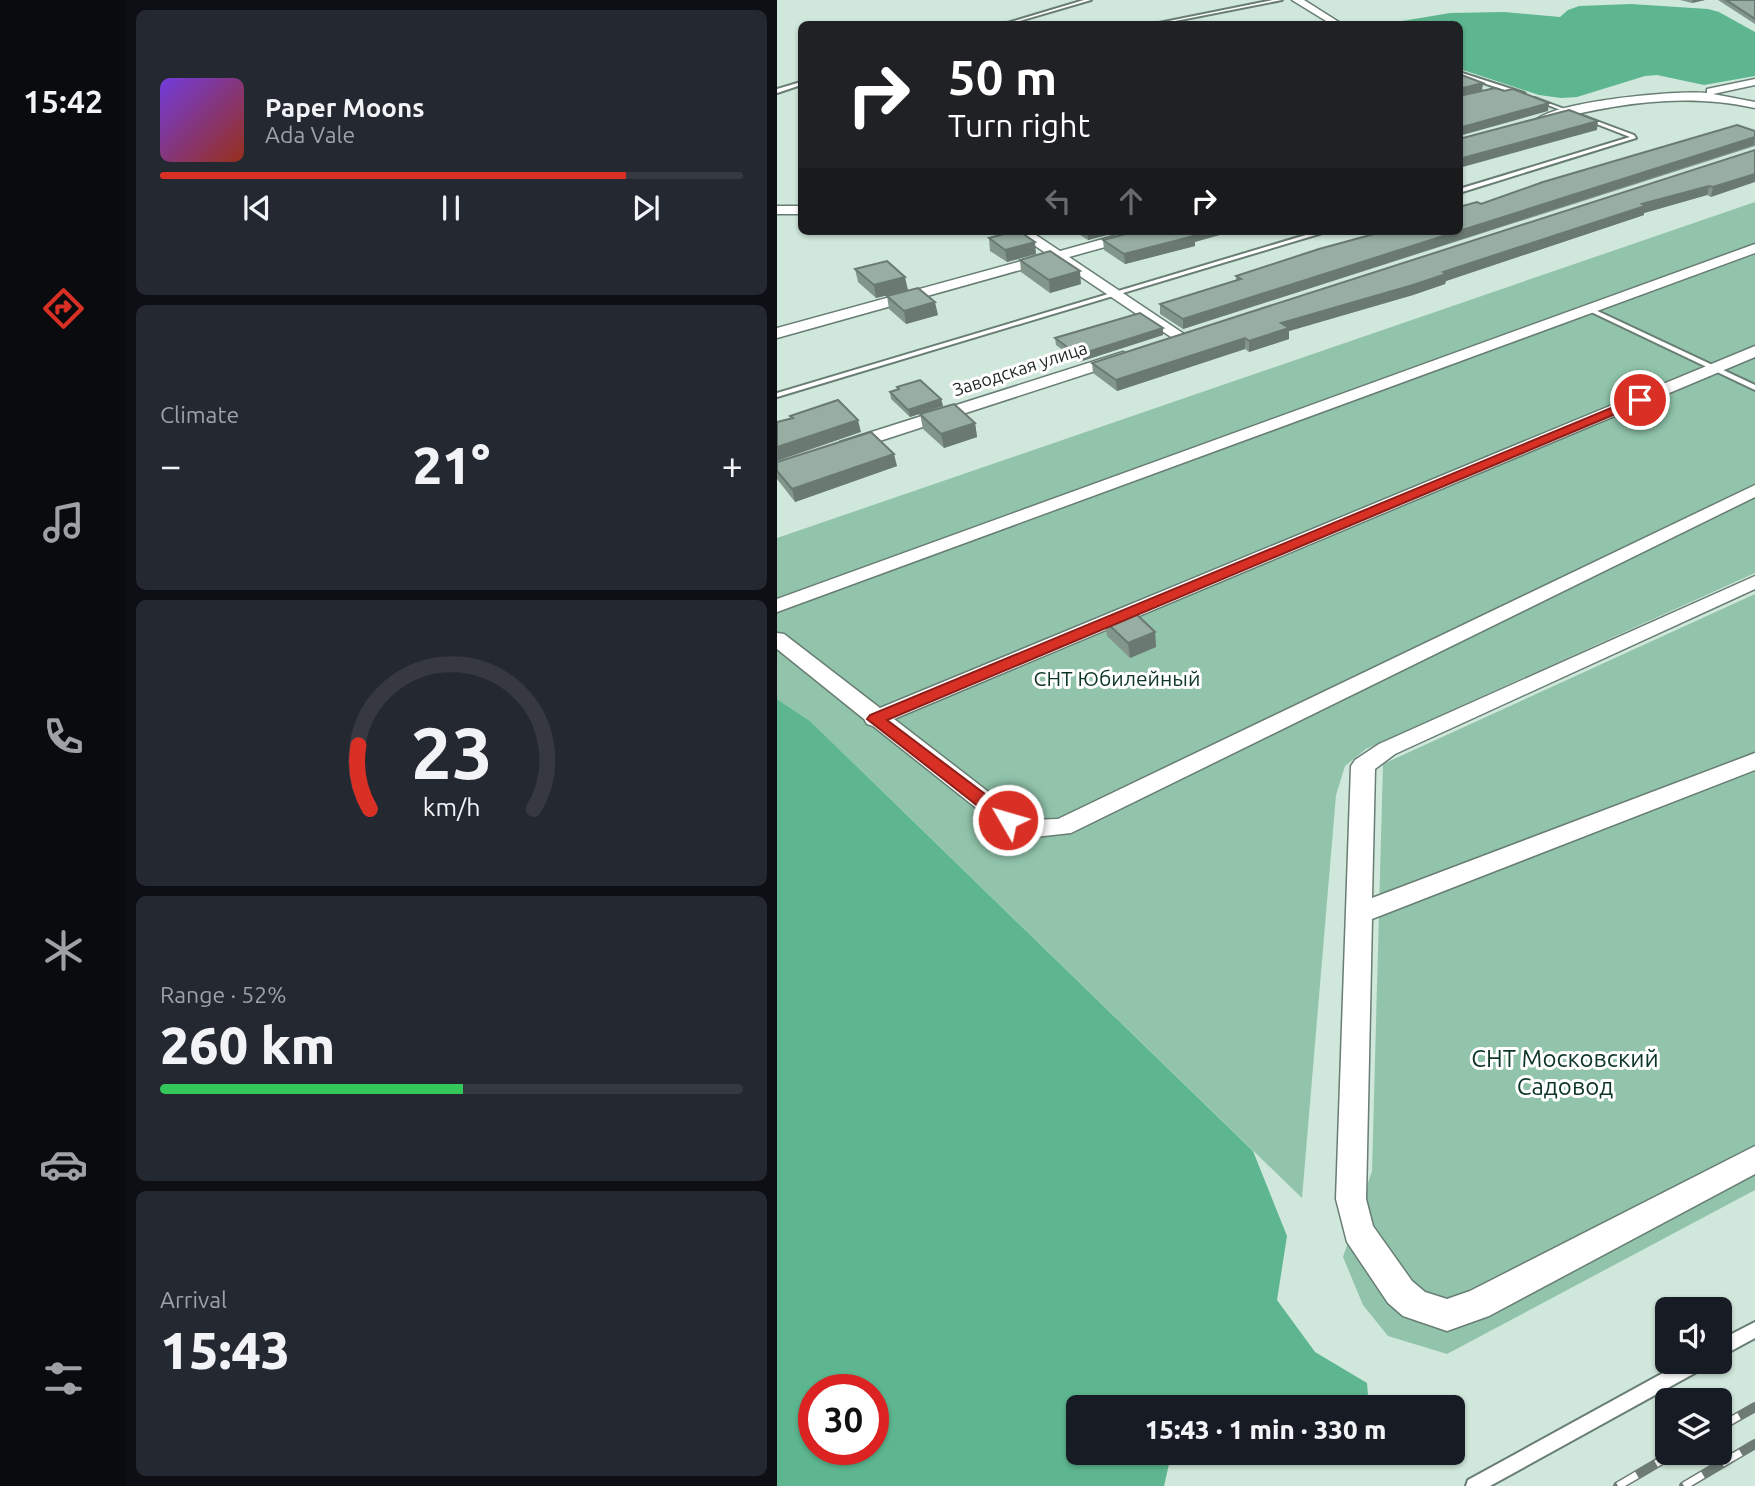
<!DOCTYPE html>
<html lang="en">
<head>
<meta charset="utf-8">
<style>
  :root { --surface:#171b24; --page:#242831; --text:#f1f3f6; --muted:#9ea1a6; --line:#363941; --accent:#d93025 }
  body { margin:0; font-family:Ubuntu,sans-serif; background:var(--page); color:var(--text); height:100vh; display:flex; flex-direction:column; font-size:26px; white-space:nowrap }
  * { box-sizing:border-box; margin:0 }
  p { font-size:23px; color:var(--muted) }
  .icon { flex:none; width:38px; height:38px; fill:none; stroke:currentColor; stroke-width:2; stroke-linecap:round; stroke-linejoin:round }
  .map { position:relative; flex:1; overflow:hidden }
  .details { display:flex; flex-direction:column; gap:10px; padding:10px; background:#0d0f14; width:651px }
  .details>* { flex:none }
  .top-card { position:absolute; left:21px; top:21px; width:665px; height:214px; border-radius:10px; box-shadow:0 2px 5px #0004; background:#202124; color:#fff; overflow:hidden }
  .fabs { position:absolute; left:878px; top:1297px; display:grid; gap:14px }
  .fabs a { display:grid; place-items:center; width:77px; height:77px; border-radius:10px; background:var(--surface); box-shadow:0 2px 5px #0004; font-size:35px }
  .speed { position:absolute; left:21px; top:1374px; display:flex; gap:14px; font-size:35px; font-weight:700; text-align:center }
  .speed>* { display:grid; place-content:center; width:91px; height:91px; border-radius:50%; background:var(--surface); box-shadow:0 2px 5px #0004; line-height:1 }
  .speed .limit { border:10px solid #d22; background:#fff; color:#111 }
  .pin { position:absolute; display:grid; place-items:center; width:60px; height:60px; color:#fff; margin:-30px; border:4px solid #fff; border-radius:50%; box-shadow:0 2px 7px #0007 }
  .me { position:absolute; width:77px; margin:-38px; rotate:308deg; stroke-linejoin:round; filter:drop-shadow(0 0 5px #0008) }
  .turn { display:flex; align-items:center; gap:24px; height:147px; padding:0 35px; font-size:32px }
  .turn .icon { width:91px; height:91px; stroke-width:2.5 }
  .turn b { display:block; font-size:49px; line-height:60px }
  .lanes { display:flex; align-items:center; height:66px; padding:0 35px; background:#0003; justify-content:center; gap:35px; direction:ltr }
  .lanes .off { opacity:.35 }
  .big { font-size:52px; font-weight:800; line-height:1.1 }
  .details .tile { flex:1; display:flex; flex-direction:column; justify-content:center; gap:10px; min-width:0; padding:0 24px; border-radius:10px; background:var(--page) }
  .details .dial { align-items:center; gap:0 }
  .dial svg { height:182px; overflow:visible; fill:none; stroke:var(--line); stroke-width:7; stroke-linecap:round; text-anchor:middle }
  .dial text { fill:var(--text); stroke:none }
  .song { display:flex; align-items:center; gap:21px }
  .cover { width:84px; height:84px; border-radius:10px; background:linear-gradient(135deg,hsl(260 70% 55%),hsl(10 70% 35%)) }
  .played { height:7px; border-radius:4px; background:linear-gradient(90deg,var(--accent) 80%,var(--line) 80%) }
  .keys { display:flex; justify-content:space-around; direction:ltr }
  .heat { display:flex; justify-content:space-between; align-items:center; font-size:38px; direction:ltr }
  .charge { height:10px; border-radius:5px; background:linear-gradient(90deg,#34c759 52%,var(--line) 0) }
  .trip { position:absolute; left:289px; top:1395px; width:399px; height:70px; border-radius:10px; background:var(--surface); box-shadow:0 2px 5px #0004; font-weight:800; line-height:70px; text-align:center }
  main { display:flex; flex:1; min-height:0 }
  .tabs { display:flex; flex-direction:column; width:126px; justify-content:space-around; align-items:center; background:#090b0e; color:var(--muted) }
  .tabs .icon { width:49px; height:49px }
  .tabs .current { color:var(--accent) }
  .tabs b { font-size:32px; color:var(--text) }
  .map>svg:first-child { display:block }
  .green { fill:#91c4ab }
  .forest { fill:#5db690; fill-rule:evenodd }
  .lines { fill:none; stroke-linecap:round; stroke-linejoin:round }
  .service-casing { stroke:#687d73; stroke-width:4 }
  .minor-casing { stroke:#687d73; stroke-width:3 }
  .service { fill:#fff; fill-rule:evenodd }
  .minor { fill:#fff; fill-rule:evenodd }
  .rail-casing { stroke:#6d7b74; stroke-width:10 }
  .rail { stroke:#fff; stroke-width:7; stroke-dasharray:22; stroke-linecap:butt }
  .wall { fill:#83968c }
  .shaded-wall { fill:#6a7a72 }
  .building { fill:#98aea3; stroke:#6a7a72; stroke-width:2 }
  .route { fill:#d93025; stroke:#8d1f18; stroke-width:2 }
  .labels { text-anchor:middle; stroke-width:6; stroke-linejoin:round; paint-order:stroke }
  .far-street-label { font-size:18px; fill:#1e2622; stroke:#fff }
  .park-label { font-size:21px; fill:#0d3626; stroke:#fff }
  .near-park-label { font-size:24px; fill:#0d3626; stroke:#fff }
</style>
</head>
<body>
<main>
<nav class="tabs">
<b>15:42</b>
<svg class="icon current" aria-label="directions" viewBox="0 0 24 24"><path d="M12 3l9 9-9 9-9-9zM9 14v-3h6M13 9l2 2-2 2"/></svg>
<svg class="icon" aria-label="music" viewBox="0 0 24 24"><path d="M9 18V5l10-2v13"/><circle cx="6" cy="18" r="3"/><circle cx="16" cy="16" r="3"/></svg>
<svg class="icon" aria-label="phone" viewBox="0 0 24 24"><path d="M5 4h4l2 5-3 2q2 4 5 5l2-3 5 2v4C11 20 4 13 5 4z"/></svg>
<svg class="icon" aria-label="climate" viewBox="0 0 24 24"><path d="M12 3v18M4 7l16 10M4 17L20 7"/></svg>
<svg class="icon" aria-label="car" viewBox="0 0 24 24"><path d="M5 17H2v-5l4-1 3-4h7l3 4 3 1v5h-3M9 17h6M6 11h13"/><circle cx="7" cy="17" r="2"/><circle cx="17" cy="17" r="2"/></svg>
<svg class="icon" aria-label="filters" viewBox="0 0 24 24"><path d="M4 7h16M4 17h16"/><circle cx="9" cy="7" r="2"/><circle cx="15" cy="17" r="2"/></svg>
</nav>
<section class="details">
<div class="tile">
<div class="song"><i class="cover"></i><div><b>Paper Moons</b><p>Ada Vale</p></div></div>
<div class="played"></div>
<div class="keys"><svg class="icon" aria-label="previous" viewBox="0 0 24 24"><path d="M18 5L8 12l10 7zM5 5v14"/></svg><svg class="icon" aria-label="pause" viewBox="0 0 24 24"><path d="M8 5v14M16 5v14"/></svg><svg class="icon" aria-label="next" viewBox="0 0 24 24"><path d="M6 5l10 7-10 7zM19 5v14"/></svg></div>
</div>
<div class="tile"><p>Climate</p>
<div class="heat"><a>−</a><b class="big">21°</b><a>+</a></div>
</div>
<div class="tile dial"><svg viewBox="0 0 100 80">
<path d="M14 69A42 42 0 1 1 86 69"/>
<path d="M14 69A42 42 0 0 1 9 41" stroke="#d93025"/>
<text x="50" y="56" font-size="32" font-weight="700">23</text>
<text x="50" y="72" font-size="11">km/h</text>
</svg></div>
<div class="tile"><p>Range · 52%</p><b class="big">260 km</b><div class="charge"></div></div>
<div class="tile"><p>Arrival</p><b class="big">15:43</b></div>
</section>
<div class="map">
<svg width="978" height="1486" viewBox="0 0 978 1486">
  <rect width="100%" height="100%" fill="#d0e7db"/>
  <!-- green -->
  <g class="green">
    <path d="M978,202V573L589,749L568,766L559,795L525,1198L33,721L0,699V538Z"/>
    <path d="M978,594V1190L670,1354L611,1336L586,1305L566,1257L595,1171L606,764Z"/>
  </g>
  <!-- forest -->
  <g class="forest">
    <path d="M854,4L931,9L942,12L978,32V76L927,85L880,75L868,76L800,97L784,98L762,95L683,69L682,24H607L673,13L727,12L783,17L791,10L802,6Z"/>
    <path d="M0,699L33,721L476,1151L510,1236L500,1300L538,1352L590,1383L592,1407H301V1452L409,1453L392,1464L387,1486H0ZM37,1390H96V1449H37Z"/>
  </g>
  <g class="lines">
    <!-- service casing -->
    <g class="service-casing">
      <g id="service">
        <path d="M307,0H314L232,24H227Z"/>
        <path d="M496,0H505L383,24H377Z"/>
        <path d="M682,72L747,93L748,94L743,95L682,75Z"/>
        <path d="M24,82V85L0,93V89Z"/>
        <path d="M758,98L857,135L859,138L682,193V189L853,137L758,100Z"/>
        <path d="M542,231H552L0,397V393Z"/>
        <path d="M812,307L978,385V390L810,310L809,309Z"/>
        <path d="M978,1322V1338L943,1357V1340Z"/>
        <path d="M906,1362H929L927,1368L713,1486H689L691,1480Z"/>
      </g>
    </g>
    <!-- minor casing -->
    <g class="minor-casing">
      <g id="minor">
        <path d="M515,0H527L565,24H554Z"/>
        <path d="M978,79V85L936,94L978,102V108C904,92 838,104 766,122L760,119C784,101 898,90 930,93V89Z"/>
        <rect x="0" y="206" width="24" height="8"/>
        <path d="M237,231H253L283,251L355,231H377L375,234L292,257L413,338L410,341H400L279,260L0,338V328L270,254Z"/>
        <path d="M978,244V253L0,612V599Z"/>
        <path d="M978,346V357L117,719L240,814L252,820L281,819L978,485V497L294,833L249,838L222,826L96,726L90,724L87,719L0,649V633L7,634L103,708Z"/>
        <path d="M346,352L354,357L352,360L75,450L69,451L60,446L63,442Z"/>
        <path d="M978,576V589L618,754L598,769L595,898L978,753V770L595,919L589,1199L596,1226L635,1281L648,1292L670,1299L693,1291L978,1146V1174L712,1316L670,1331L626,1316L611,1303L570,1242L559,1199L574,766L578,760L602,744Z"/>
      </g>
    </g>
    <!-- service -->
    <use href="#service" class="service"/>
    <!-- minor -->
    <use href="#minor" class="minor"/>
    <!-- rail casing -->
    <g class="rail-casing">
      <g id="rail">
        <path d="M943,1427L978,1407"/>
        <path d="M841,1486L899,1452"/>
        <path d="M907,1486L978,1444"/>
      </g>
    </g>
    <!-- rail -->
    <use href="#rail" class="rail"/>
  </g>
  <!-- wall -->
  <g class="wall">
    <path d="M903,0H928L915,3Z"/>
    <path d="M941,0H978V24Z"/>
    <path d="M978,131V146L406,329L383,314V304L459,280V276L704,204Z"/>
    <path d="M978,150L934,197L930,195L867,213V215L669,281L668,284L636,295L512,331V339L472,352L468,349L340,391L316,373L315,363Z"/>
    <path d="M297,231H345L311,240Z"/>
    <path d="M212,238L259,254L230,262L213,251Z"/>
    <path d="M326,240L418,242V246L348,264L327,250Z"/>
    <path d="M243,260L304,284L273,293L244,272Z"/>
    <path d="M78,269L131,290L99,298L81,282Z"/>
    <path d="M110,296L161,315L129,324L112,309Z"/>
    <path d="M386,335L302,362L279,345L278,338Z"/>
    <path d="M120,387L164,399L166,406L133,417L114,399L113,392L121,390Z"/>
    <path d="M143,414L198,423L200,437L167,448L146,429Z"/>
    <path d="M0,462L120,466L18,502L0,479Z"/>
    <path d="M328,621L378,632L379,647L353,658L330,636Z"/>
  </g>
  <!-- shaded-wall -->
  <g class="shaded-wall">
    <path d="M916,0H928L915,3Z"/>
    <path d="M706,83L705,92L682,97V89Z"/>
    <path d="M772,103L771,111L682,136V128Z"/>
    <path d="M821,121L820,130L682,168V159Z"/>
    <path d="M978,137L977,145L406,329V319Z"/>
    <path d="M978,174V182L934,197L936,187Z"/>
    <path d="M932,186L930,195L867,213V215L669,281L668,284L636,295L512,331V339L472,352V341L504,323L666,272L865,204Z"/>
    <path d="M311,231H345L311,240Z"/>
    <path d="M424,231H457L418,242V246L348,264L347,254Z"/>
    <path d="M258,242L259,254L230,262L228,250Z"/>
    <path d="M303,271L304,284L273,293L272,280Z"/>
    <path d="M128,277L131,290L99,298L97,285Z"/>
    <path d="M158,302L161,315L129,324L127,311Z"/>
    <path d="M386,328V335L302,362L301,355Z"/>
    <path d="M468,338V349L340,391L339,380Z"/>
    <path d="M164,399L166,406L133,417L131,410Z"/>
    <path d="M81,420L84,432L0,461V447Z"/>
    <path d="M198,423L200,437L167,448L164,434Z"/>
    <path d="M117,454L120,466L18,502L15,489Z"/>
    <path d="M378,632L379,647L353,658L351,643Z"/>
  </g>
  <!-- building -->
  <g class="building">
    <path d="M949,0H978V19Z"/>
    <path d="M682,74L706,83L682,89Z"/>
    <path d="M718,88L727,91L736,89L772,103L682,128V96Z"/>
    <path d="M792,110L821,121L682,159V139Z"/>
    <path d="M960,125L978,131V137L682,231V207L700,202L704,204L766,182Z"/>
    <path d="M978,150V174L936,187L932,186L865,204L868,206L666,272L669,274L636,285L504,323L512,328L472,341L468,338L339,380L315,363Z"/>
    <path d="M239,231H242L258,242L228,250L212,238Z"/>
    <path d="M360,231H424L414,234L417,236L347,254L326,240Z"/>
    <path d="M608,231H682L406,319L383,304L464,279L459,276L542,249Z"/>
    <path d="M273,251L303,271L272,280L243,260Z"/>
    <path d="M110,261L128,277L97,285L78,269Z"/>
    <path d="M141,288L158,302L127,311L110,296Z"/>
    <path d="M363,313L386,328L301,355L278,338Z"/>
    <path d="M143,380L164,399L131,410L113,392L122,389L120,387Z"/>
    <path d="M61,400L81,420L0,447V422L16,418L13,416Z"/>
    <path d="M177,404L198,423L164,434L143,414Z"/>
    <path d="M94,432L117,454L15,489L0,471V462Z"/>
    <path d="M355,610L378,632L351,643L328,621Z"/>
  </g>
  <!-- route -->
  <path class="route" d="M863,396L867,397V402L110,720L237,816L239,820L237,825H225L90,719L93,715Z"/>
  <g class="labels">
    <!-- far-street labels -->
    <g class="far-street-label">
      <text transform="translate(243 369) rotate(-18)" y="6">Заводская улица</text>
    </g>
    <!-- park labels -->
    <g class="park-label">
      <text x="340" y="686">СНТ Юбилейный</text>
    </g>
    <!-- near-park labels -->
    <g class="near-park-label">
      <text x="788" y="1067">СНТ Московский<tspan x="788" dy="28">Садовод</tspan></text>
    </g>
  </g>
</svg>
<div class="fabs">
<a><svg class="icon" aria-label="sound" viewBox="0 0 24 24"><path d="M4 9h4l5-4v14l-5-4H4zM17 9q2 3 0 6"/></svg></a>
<a><svg class="icon" aria-label="layers" viewBox="0 0 24 24"><path d="M12 4l9 5-9 5-9-5zM3 14l9 5 9-5"/></svg></a>
</div>
<div class="speed"><div class="limit">30</div></div>
<div class="pin" style="left:863px;top:400px;background:#d93025"><svg class="icon" aria-label="arrive" viewBox="0 0 24 24"><path d="M6 21V4h12l-3 4 3 4H6"/></svg></div>
<svg class="me" style="left:231px;top:820px" viewBox="-20 -20 40 40"><circle r="17" fill="#d93025" stroke="#fff" stroke-width="3"/><path d="M0-11L8 9 0 5-8 9z" fill="#fff"/></svg>
<div class="trip">15:43 · 1 min · 330 m</div>
<div class="top-card">
<div class="turn"><svg class="icon" aria-label="right" viewBox="0 0 24 24"><path d="M7 20v-9h11M14 6l5 5-5 5"/></svg><div><b>50 m</b>Turn right</div></div>
<div class="lanes"><svg class="icon off" aria-label="left" viewBox="0 0 24 24"><path d="M17 20v-9H6M10 6l-5 5 5 5"/></svg><svg class="icon off" aria-label="ahead" viewBox="0 0 24 24"><path d="M12 20V5M6 11l6-6 6 6"/></svg><svg class="icon" aria-label="right" viewBox="0 0 24 24"><path d="M7 20v-9h11M14 6l5 5-5 5"/></svg></div>
</div>
</div>
</main>
</body>
</html>
